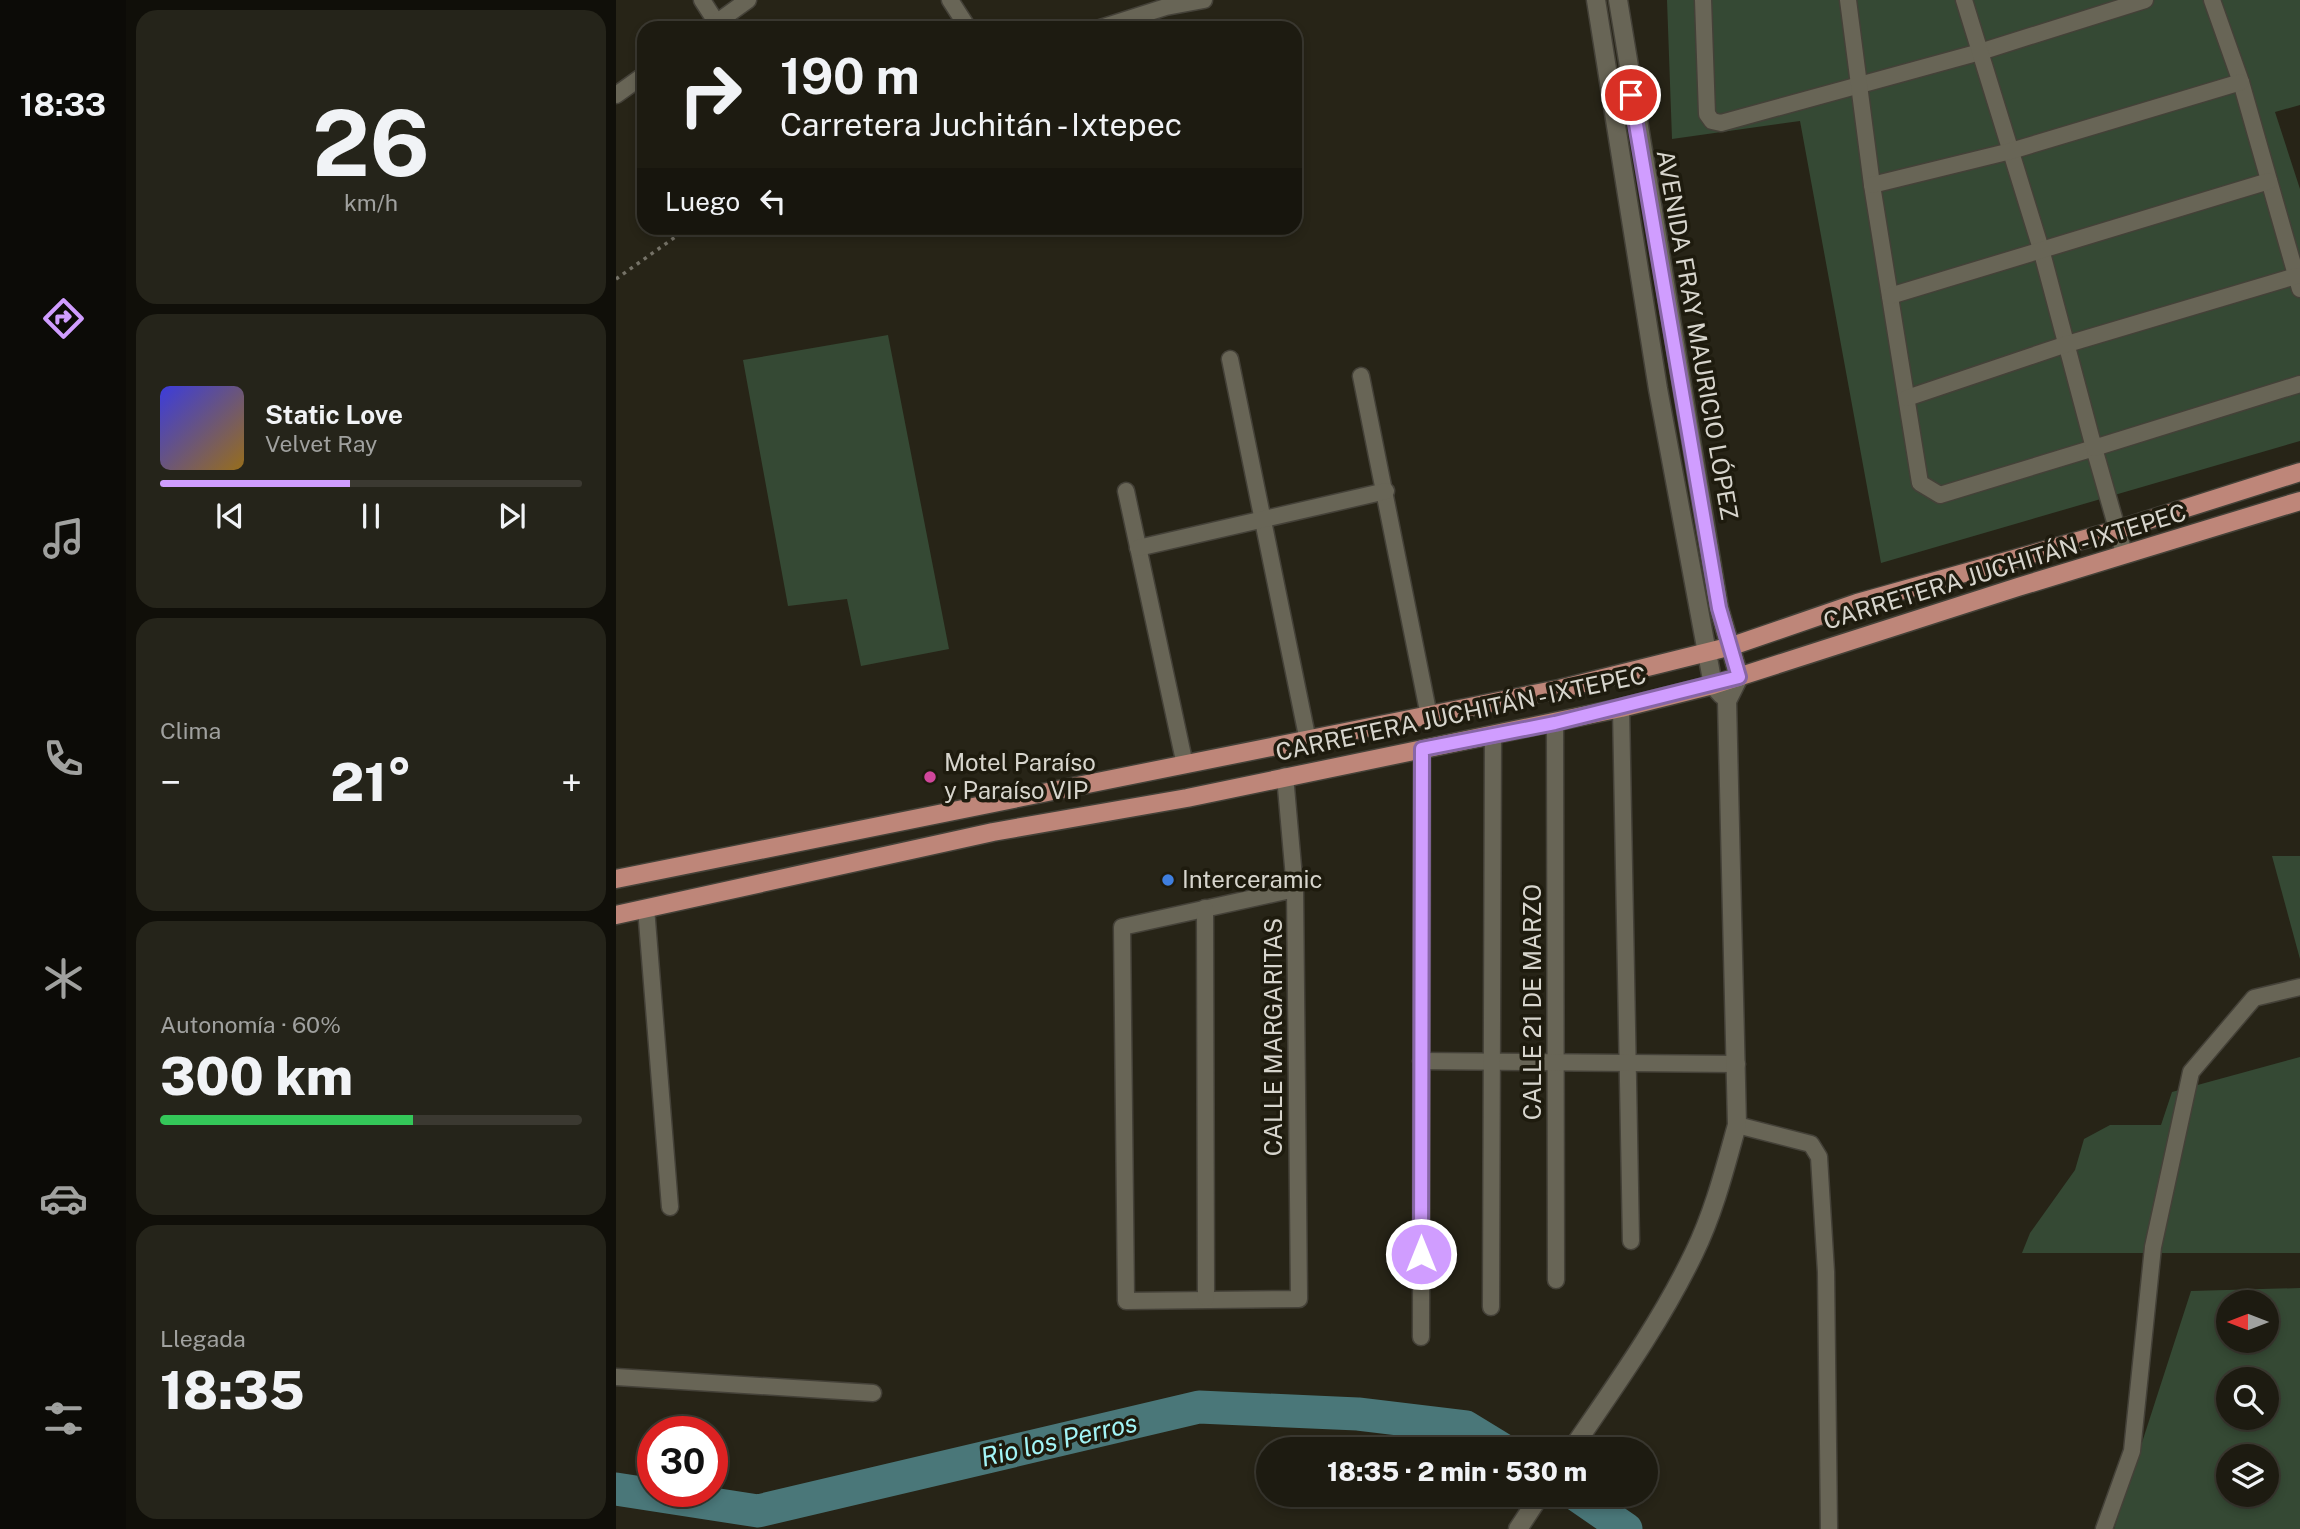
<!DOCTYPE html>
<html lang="es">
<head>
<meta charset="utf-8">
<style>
  :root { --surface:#1d1b11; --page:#25241a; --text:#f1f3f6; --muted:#a0a19f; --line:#3b3931; --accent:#d09dff }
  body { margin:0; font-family:"Public Sans",sans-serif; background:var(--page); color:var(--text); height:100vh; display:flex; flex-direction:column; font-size:26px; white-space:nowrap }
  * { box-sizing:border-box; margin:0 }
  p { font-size:23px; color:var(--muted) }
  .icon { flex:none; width:38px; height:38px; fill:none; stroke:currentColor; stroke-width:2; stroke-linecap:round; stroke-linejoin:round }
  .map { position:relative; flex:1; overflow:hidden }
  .panel { display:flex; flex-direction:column; gap:10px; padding:10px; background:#100f09; width:490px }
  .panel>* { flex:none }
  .hud { position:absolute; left:21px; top:21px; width:665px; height:214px; border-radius:21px; box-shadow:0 4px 10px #0003,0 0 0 2px var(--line); background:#1d1b11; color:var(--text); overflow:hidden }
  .needle { width:46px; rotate:270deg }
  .tools { position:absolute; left:1600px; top:1290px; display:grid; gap:14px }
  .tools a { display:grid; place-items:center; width:63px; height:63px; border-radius:50%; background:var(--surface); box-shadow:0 4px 10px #0003,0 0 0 2px var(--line); font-size:35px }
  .speed { position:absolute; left:21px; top:1416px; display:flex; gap:14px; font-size:35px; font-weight:700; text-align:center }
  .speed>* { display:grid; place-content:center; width:91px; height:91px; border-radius:50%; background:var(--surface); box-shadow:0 4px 10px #0003,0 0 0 2px var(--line); line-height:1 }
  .speed .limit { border:10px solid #d22; background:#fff; color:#111 }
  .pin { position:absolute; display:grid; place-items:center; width:60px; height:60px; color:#fff; margin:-30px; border:4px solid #fff; border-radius:50%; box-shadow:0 2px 7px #0007 }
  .me { position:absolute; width:77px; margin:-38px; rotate:0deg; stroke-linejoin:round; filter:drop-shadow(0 0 5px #0008) }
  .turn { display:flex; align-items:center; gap:24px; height:147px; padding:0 28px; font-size:32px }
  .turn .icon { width:91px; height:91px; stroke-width:2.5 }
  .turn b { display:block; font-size:49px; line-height:60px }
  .then { display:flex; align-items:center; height:66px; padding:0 28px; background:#0003; gap:14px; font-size:26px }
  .big { font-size:52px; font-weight:800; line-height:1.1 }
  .panel .widget { flex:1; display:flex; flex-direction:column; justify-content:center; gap:10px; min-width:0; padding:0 24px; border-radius:21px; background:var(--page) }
  .panel .dial { align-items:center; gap:0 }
  .dial b { font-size:91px; line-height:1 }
  .song { display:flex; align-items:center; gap:21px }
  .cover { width:84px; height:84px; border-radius:10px; background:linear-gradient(135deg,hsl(240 70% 55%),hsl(40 70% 35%)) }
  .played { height:7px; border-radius:4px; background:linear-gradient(90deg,var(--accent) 45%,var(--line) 45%) }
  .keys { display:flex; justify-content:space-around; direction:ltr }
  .heat { display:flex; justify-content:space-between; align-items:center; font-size:38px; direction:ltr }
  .charge { height:10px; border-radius:5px; background:linear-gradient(90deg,#34c759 60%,var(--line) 0) }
  .trip { position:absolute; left:640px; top:1437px; width:402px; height:70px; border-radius:35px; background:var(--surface); box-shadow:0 4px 10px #0003,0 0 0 2px var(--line); font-weight:800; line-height:70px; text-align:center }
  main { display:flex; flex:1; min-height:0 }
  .tabs { display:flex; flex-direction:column; width:126px; justify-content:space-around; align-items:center; background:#0c0b07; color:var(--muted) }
  .tabs .icon { width:49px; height:49px }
  .tabs .active { color:var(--accent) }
  .tabs b { font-size:32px; color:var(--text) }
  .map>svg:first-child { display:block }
  .green { fill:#354934; fill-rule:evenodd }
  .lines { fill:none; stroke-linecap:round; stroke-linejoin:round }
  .river { stroke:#4a7779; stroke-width:33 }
  .minor-casing { stroke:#444138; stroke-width:19 }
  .tertiary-casing { stroke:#444138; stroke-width:21 }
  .primary-casing { stroke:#444138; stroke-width:21 }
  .path { stroke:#757267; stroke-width:3.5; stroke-dasharray:3.5 5; stroke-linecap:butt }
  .minor { stroke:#686556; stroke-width:16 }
  .tertiary { stroke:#686556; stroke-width:18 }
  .primary { stroke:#be8679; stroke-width:18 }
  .route-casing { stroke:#8766a6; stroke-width:18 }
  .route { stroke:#d09dff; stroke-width:12 }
  .hotel-dot { fill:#d1479c; stroke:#1e1b0e; stroke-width:2.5 }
  .shop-dot { fill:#3f7fe0; stroke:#1e1b0e; stroke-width:2.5 }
  .labels { text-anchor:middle; stroke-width:7; stroke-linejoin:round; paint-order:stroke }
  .street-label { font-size:24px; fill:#d7d5cd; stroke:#1e1b0e }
  .poi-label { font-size:24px; fill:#d7d5cd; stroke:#1e1b0e; text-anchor:start }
  .water-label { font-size:26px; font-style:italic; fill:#a2f4f6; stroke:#1e1b0e }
</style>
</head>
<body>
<main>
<nav class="tabs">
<b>18:33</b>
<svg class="icon active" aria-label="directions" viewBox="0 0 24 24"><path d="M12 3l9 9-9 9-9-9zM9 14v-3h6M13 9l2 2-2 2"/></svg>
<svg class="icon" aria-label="music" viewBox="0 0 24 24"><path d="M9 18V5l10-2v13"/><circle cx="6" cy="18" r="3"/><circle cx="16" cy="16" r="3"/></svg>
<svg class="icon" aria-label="phone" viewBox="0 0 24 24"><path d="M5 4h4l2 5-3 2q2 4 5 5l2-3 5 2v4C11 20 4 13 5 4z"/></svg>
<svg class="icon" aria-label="climate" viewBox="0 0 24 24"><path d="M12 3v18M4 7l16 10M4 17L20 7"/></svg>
<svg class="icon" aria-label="car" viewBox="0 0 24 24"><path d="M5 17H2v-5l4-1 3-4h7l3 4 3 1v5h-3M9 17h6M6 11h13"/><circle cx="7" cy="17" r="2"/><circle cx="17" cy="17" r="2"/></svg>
<svg class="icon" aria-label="filters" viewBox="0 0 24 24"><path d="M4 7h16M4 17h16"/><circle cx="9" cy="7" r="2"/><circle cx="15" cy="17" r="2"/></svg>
</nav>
<section class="panel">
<div class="widget dial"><b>26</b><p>km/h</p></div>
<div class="widget">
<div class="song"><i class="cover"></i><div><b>Static Love</b><p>Velvet Ray</p></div></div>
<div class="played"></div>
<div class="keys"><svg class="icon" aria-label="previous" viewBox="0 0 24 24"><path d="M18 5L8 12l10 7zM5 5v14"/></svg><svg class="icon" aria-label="pause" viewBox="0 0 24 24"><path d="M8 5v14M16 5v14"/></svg><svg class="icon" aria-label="next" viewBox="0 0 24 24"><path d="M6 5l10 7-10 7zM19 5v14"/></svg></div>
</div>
<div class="widget"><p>Clima</p>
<div class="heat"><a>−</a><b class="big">21°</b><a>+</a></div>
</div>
<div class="widget"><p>Autonomía · 60%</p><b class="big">300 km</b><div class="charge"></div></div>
<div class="widget"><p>Llegada</p><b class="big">18:35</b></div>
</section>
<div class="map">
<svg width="1684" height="1529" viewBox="0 0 1684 1529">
  <rect width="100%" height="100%" fill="#272417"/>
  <!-- green -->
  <g class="green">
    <path d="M1051,0H1684V105L1659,112L1684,189V441L1265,563L1184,121L1056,139Z"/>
    <path d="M272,335L333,649L245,666L231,599L172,606L127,360Z"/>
    <path d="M1656,856H1684V959Z"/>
    <path d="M1684,1057V1253H1406L1414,1233L1459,1170L1468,1139L1494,1125H1545L1556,1092Z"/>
    <path d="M1684,1288V1529H1498L1575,1291ZM1612,1302H1650V1340H1612ZM1612,1379H1650V1418H1612ZM1612,1456H1650V1494H1612Z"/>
  </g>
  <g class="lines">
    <!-- river -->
    <g class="river">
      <path d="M0,1489L142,1511L583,1407L742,1414L850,1427L886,1449"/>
      <path d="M959,1494L1010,1529"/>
    </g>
    <!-- minor casing -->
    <g class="minor-casing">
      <g id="minor">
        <path d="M86,0L104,28"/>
        <path d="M334,0L352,28"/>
        <path d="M1087,0L1091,114L1096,121L1105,123L1364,52L1529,0"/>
        <path d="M1232,0L1256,185L1304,483L1324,495L1478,448L1508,553"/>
        <path d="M1348,0L1425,249L1478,448L1684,384"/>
        <path d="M1596,0L1625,82L1684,289"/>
        <path d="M93,28L132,0"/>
        <path d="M484,28L550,7L588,0"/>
        <path d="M0,95L28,75"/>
        <path d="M1256,185L1395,151L1625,82"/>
        <path d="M1274,296L1653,181"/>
        <path d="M614,359L692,741"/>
        <path d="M745,376L813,716"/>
        <path d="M1291,398L1448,345L1680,276"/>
        <path d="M510,491L569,765"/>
        <path d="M522,548L770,491"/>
        <path d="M1005,708L1015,1241"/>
        <path d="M939,723L940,1280"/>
        <path d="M669,776L679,889L683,1299L510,1301L506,927L679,889"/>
        <path d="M30,908L54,1207"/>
        <path d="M589,908L590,1298"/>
        <path d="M805,1061L1121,1064"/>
        <path d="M1121,1125L1195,1144L1203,1157L1210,1272L1213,1529"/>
        <path d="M875,1307L877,735"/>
        <path d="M805,1337L806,749"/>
        <path d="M0,1377L257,1393"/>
        <path d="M1488,1529L1516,1451L1537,1247L1575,1072L1638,998L1684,987"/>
      </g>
    </g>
    <!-- tertiary casing -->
    <g class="tertiary-casing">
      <g id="tertiary">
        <path d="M980,0L1042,389L1097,685L1106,695"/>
        <path d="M956,1449C999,1386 1045,1322 1078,1253C1098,1212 1109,1168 1121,1125L1111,701L1123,677L1103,608L1002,0"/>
        <path d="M902,1529L925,1494"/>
      </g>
    </g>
    <!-- primary casing -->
    <g class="primary-casing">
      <g id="primary">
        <path d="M0,879L943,689L1116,646L1241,603L1501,530L1684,472"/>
        <path d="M0,915L377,832L571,798L1005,708L1097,685L1402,587L1684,501"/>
      </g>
    </g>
    <!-- path -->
    <path class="path" d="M0,279L72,228"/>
    <!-- minor -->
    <use href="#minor" class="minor"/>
    <!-- tertiary -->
    <use href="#tertiary" class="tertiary"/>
    <!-- primary -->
    <use href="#primary" class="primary"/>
  </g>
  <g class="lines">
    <!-- route casing -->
    <g class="route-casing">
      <path id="route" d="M805,1254L806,749L939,723L1123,677L1103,608L1015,95"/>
    </g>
    <!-- route -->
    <use href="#route" class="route"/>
  </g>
  <!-- markers -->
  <circle class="hotel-dot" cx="314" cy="777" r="7"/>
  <circle class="shop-dot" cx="552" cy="880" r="7"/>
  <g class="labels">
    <!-- street labels -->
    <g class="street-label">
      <text transform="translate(1081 335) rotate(80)" y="8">AVENIDA FRAY MAURICIO LÓPEZ</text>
      <text transform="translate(1389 567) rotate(-17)" y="8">CARRETERA JUCHITÁN - IXTEPEC</text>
      <text transform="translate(845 714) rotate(-12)" y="8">CARRETERA JUCHITÁN - IXTEPEC</text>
      <text transform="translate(917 1002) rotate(-90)" y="8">CALLE 21 DE MARZO</text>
      <text transform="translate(658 1037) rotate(-90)" y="8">CALLE MARGARITAS</text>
    </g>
    <!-- poi labels -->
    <g class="poi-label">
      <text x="328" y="771">Motel Paraíso<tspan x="328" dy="28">y Paraíso VIP</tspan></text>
      <text x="566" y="888">Interceramic</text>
    </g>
    <!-- water labels -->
    <g class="water-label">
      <text transform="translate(443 1440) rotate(-13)" y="9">Rio los Perros</text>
    </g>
  </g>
</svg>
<div class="tools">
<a><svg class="needle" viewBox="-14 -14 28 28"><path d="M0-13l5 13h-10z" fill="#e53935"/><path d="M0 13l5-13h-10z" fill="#a0a19f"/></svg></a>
<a><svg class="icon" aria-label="search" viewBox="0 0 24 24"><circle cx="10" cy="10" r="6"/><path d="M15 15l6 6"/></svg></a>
<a><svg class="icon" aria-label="layers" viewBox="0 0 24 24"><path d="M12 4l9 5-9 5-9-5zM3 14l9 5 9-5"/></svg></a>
</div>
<div class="speed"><div class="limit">30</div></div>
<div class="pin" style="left:1015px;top:95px;background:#d93025"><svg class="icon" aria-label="arrive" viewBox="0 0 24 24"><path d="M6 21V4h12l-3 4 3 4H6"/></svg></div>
<svg class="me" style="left:805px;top:1254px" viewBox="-20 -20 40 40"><circle r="17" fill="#d09dff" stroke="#fff" stroke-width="3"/><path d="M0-11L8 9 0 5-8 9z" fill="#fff"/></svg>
<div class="trip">18:35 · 2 min · 530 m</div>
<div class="hud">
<div class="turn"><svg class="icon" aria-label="right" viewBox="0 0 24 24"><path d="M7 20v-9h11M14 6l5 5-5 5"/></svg><div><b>190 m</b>Carretera Juchitán - Ixtepec</div></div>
<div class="then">Luego<svg class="icon" aria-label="left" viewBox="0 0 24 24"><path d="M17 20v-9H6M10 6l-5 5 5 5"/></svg></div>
</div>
</div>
</main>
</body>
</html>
